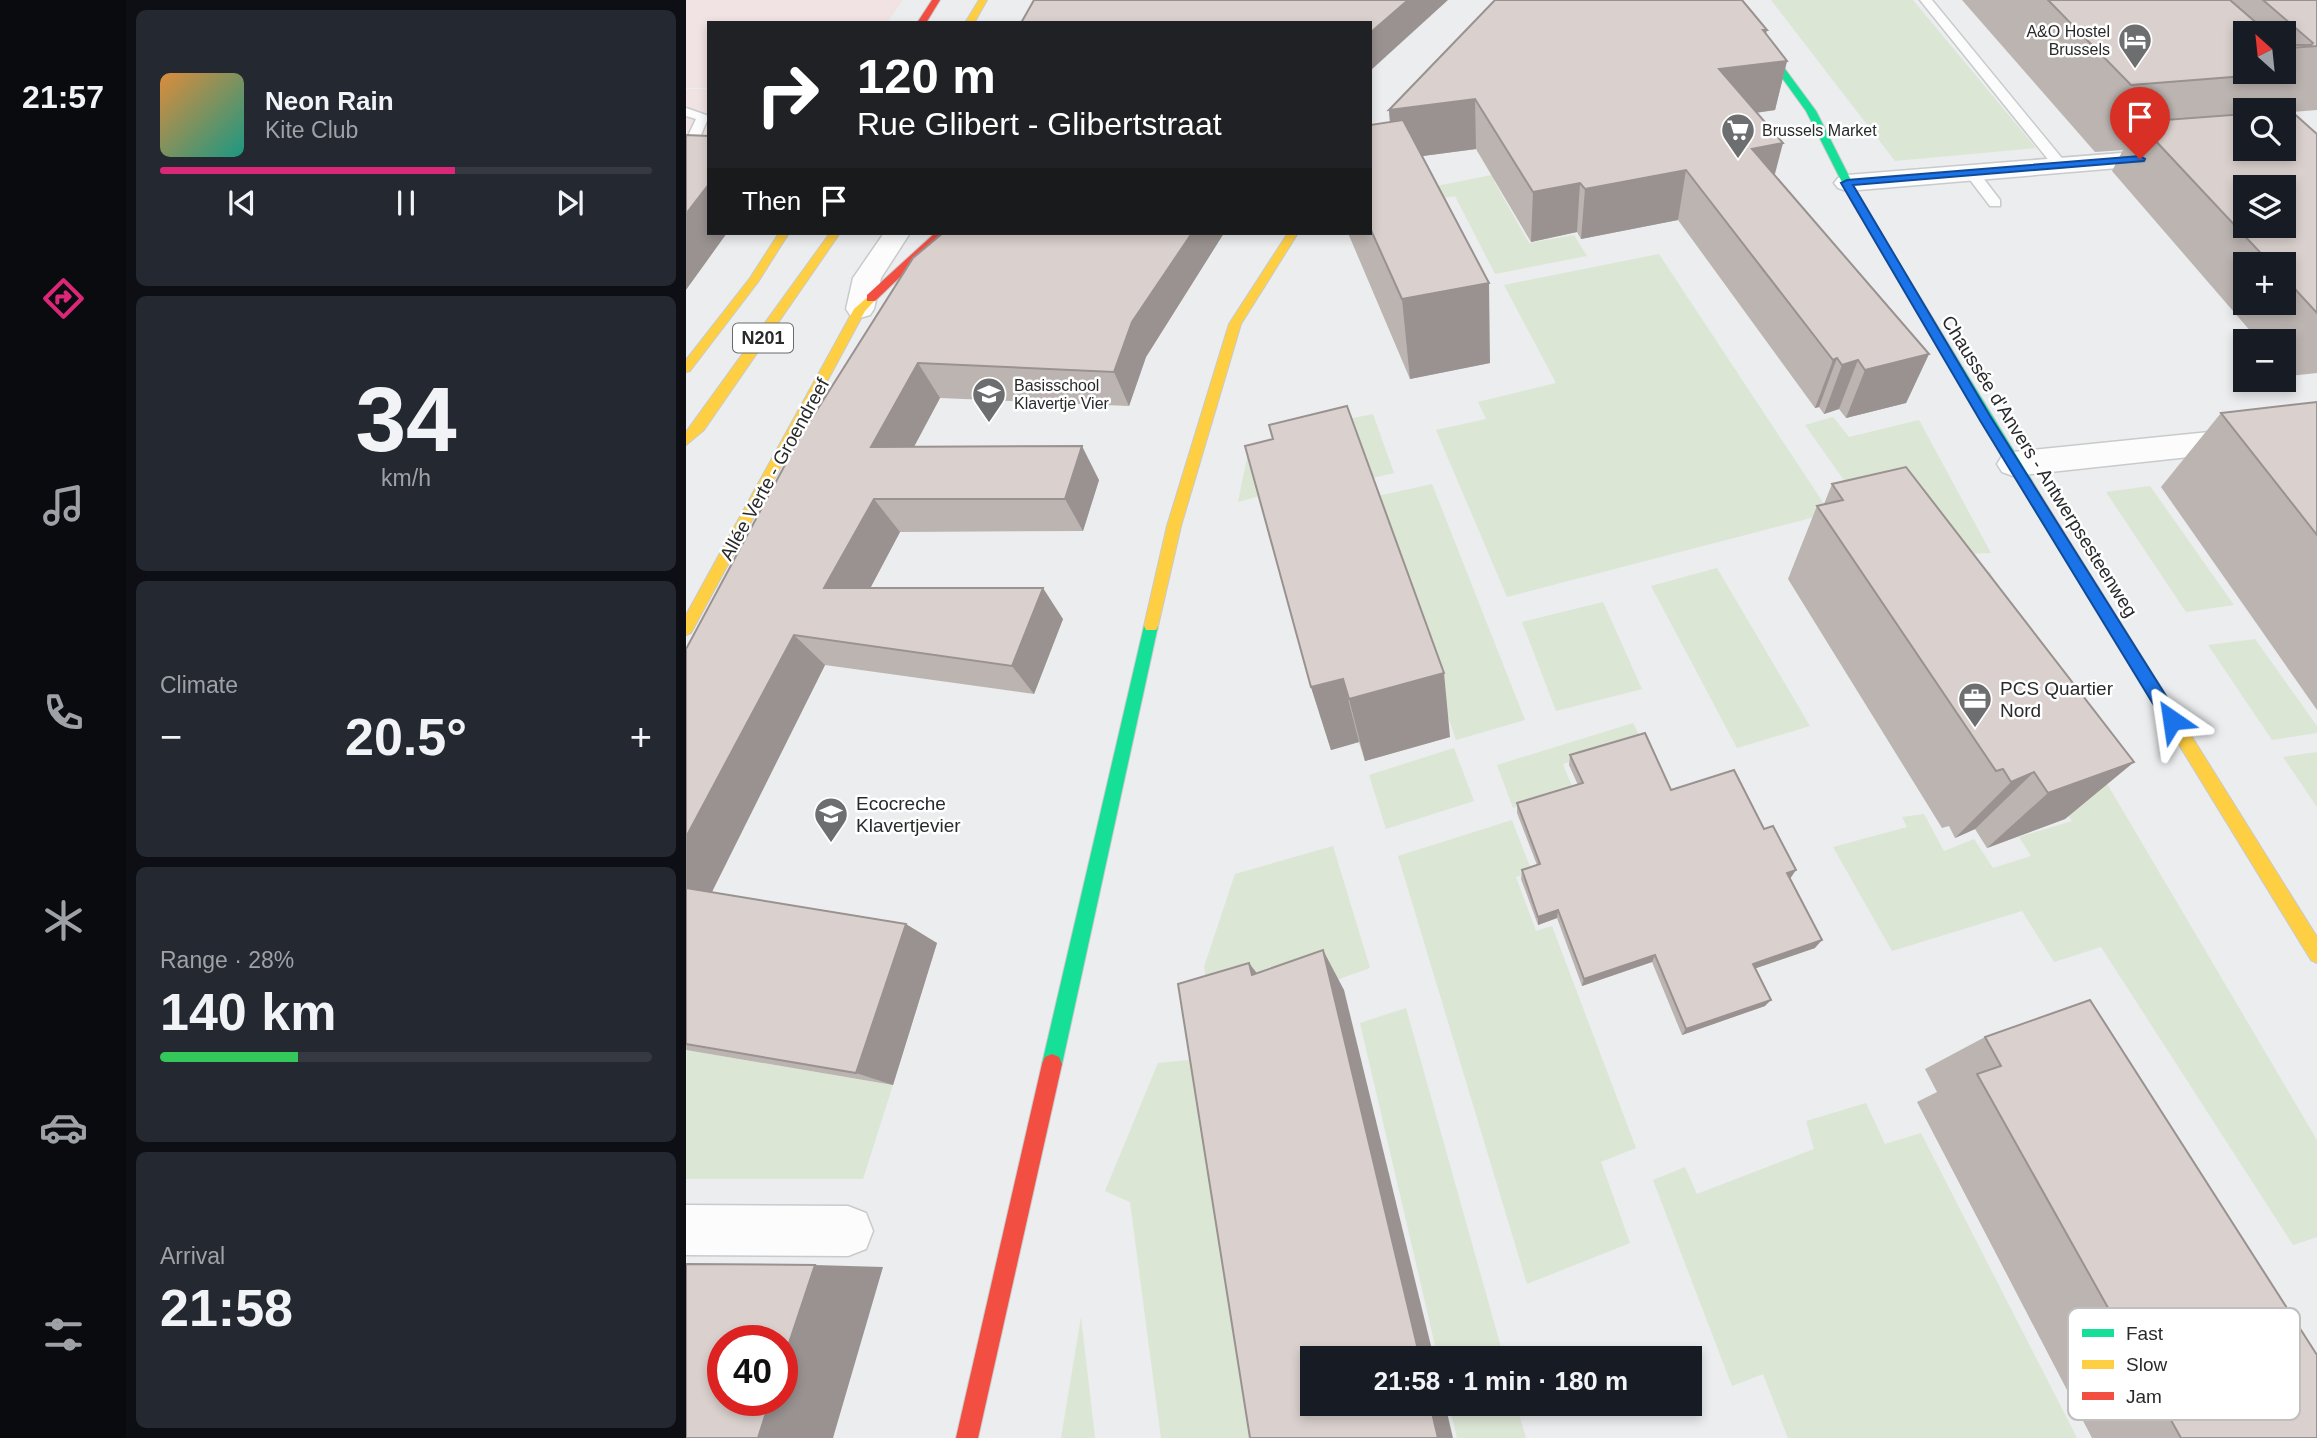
<!DOCTYPE html>
<html lang="en">
<head>
<meta charset="utf-8">
<style>
  :root { --surface:#171b24; --page:#242831; --text:#f1f3f6; --muted:#9ea1a6; --line:#363941; --accent:#db2777 }
  body { margin:0; font-family:Helvetica,sans-serif; background:var(--page); color:var(--text); height:100vh; display:flex; flex-direction:column; font-size:26px; white-space:nowrap }
  * { box-sizing:border-box; margin:0 }
  p { font-size:23px; color:var(--muted) }
  .icon { flex:none; width:38px; height:38px; fill:none; stroke:currentColor; stroke-width:2; stroke-linecap:round; stroke-linejoin:round }
  .map { position:relative; flex:1; overflow:hidden }
  .sheet { display:flex; flex-direction:column; gap:10px; padding:10px; background:#0d0f14; width:560px }
  .sheet>* { flex:none }
  .hud { position:absolute; left:21px; top:21px; width:665px; height:214px; border-radius:0px; box-shadow:0 4px 10px #0003; background:#202124; color:#fff; overflow:hidden }
  .needle { width:46px; rotate:333deg }
  .fabs { position:absolute; left:1547px; top:21px; display:grid; gap:14px }
  .fabs a { display:grid; place-items:center; width:63px; height:63px; border-radius:0px; background:var(--surface); box-shadow:0 4px 10px #0003; font-size:35px }
  .speed { position:absolute; left:21px; top:1325px; display:flex; gap:14px; font-size:35px; font-weight:700; text-align:center }
  .speed>* { display:grid; place-content:center; width:91px; height:91px; border-radius:50%; background:var(--surface); box-shadow:0 4px 10px #0003; line-height:1 }
  .speed .limit { border:10px solid #d22; background:#fff; color:#111 }
  .pin { position:absolute; display:grid; place-items:center; width:60px; height:60px; color:#fff; margin:-72px -30px; border-radius:50% 50% 50% 0; rotate:-45deg; box-shadow:0 0 7px #0007 }
  .pin .icon { rotate:45deg }
  .me { position:absolute; width:77px; margin:-38px; rotate:328deg; stroke-linejoin:round; filter:drop-shadow(0 0 5px #0008) }
  .turn { display:flex; align-items:center; gap:24px; height:147px; padding:0 35px; font-size:32px }
  .turn .icon { width:91px; height:91px; stroke-width:2.5 }
  .turn b { display:block; font-size:49px; line-height:60px }
  .then { display:flex; align-items:center; height:66px; padding:0 35px; background:#0003; gap:14px; font-size:26px }
  .big { font-size:52px; font-weight:800; line-height:1.1 }
  .sheet .card { flex:1; display:flex; flex-direction:column; justify-content:center; gap:10px; min-width:0; padding:0 24px; border-radius:10px; background:var(--page) }
  .sheet .dial { align-items:center; gap:0 }
  .dial b { font-size:91px; line-height:1 }
  .song { display:flex; align-items:center; gap:21px }
  .cover { width:84px; height:84px; border-radius:10px; background:linear-gradient(135deg,hsl(30 70% 55%),hsl(170 70% 35%)) }
  .played { height:7px; border-radius:4px; background:linear-gradient(90deg,var(--accent) 60%,var(--line) 60%) }
  .keys { display:flex; justify-content:space-around; direction:ltr }
  .heat { display:flex; justify-content:space-between; align-items:center; font-size:38px; direction:ltr }
  .charge { height:10px; border-radius:5px; background:linear-gradient(90deg,#34c759 28%,var(--line) 0) }
  .trip { position:absolute; left:614px; top:1346px; width:402px; height:70px; border-radius:0px; background:var(--surface); box-shadow:0 4px 10px #0003; font-weight:800; line-height:70px; text-align:center }
  main { display:flex; flex:1; min-height:0 }
  .tabs { display:flex; flex-direction:column; width:126px; justify-content:space-around; align-items:center; background:#090b0e; color:var(--muted) }
  .tabs .icon { width:49px; height:49px }
  .tabs .active { color:var(--accent) }
  .tabs b { font-size:32px; color:var(--text) }
  .map>svg:first-child { display:block }
  .industrial { fill:#f1e3e4 }
  .green { fill:#dce6d5 }
  .lines { fill:none; stroke-linecap:round; stroke-linejoin:round }
  .lane-casing { stroke:#c9cacb; stroke-width:3 }
  .street-casing { stroke:#c9cacb; stroke-width:3 }
  .fast-casing { stroke:#c9cacb; stroke-width:2 }
  .slow-casing { stroke:#c9cacb; stroke-width:2 }
  .jam-casing { stroke:#c9cacb; stroke-width:2 }
  .lane { fill:#fcfcfc; fill-rule:evenodd }
  .street { fill:#fcfcfc; fill-rule:evenodd }
  .fast { fill:#16e098; fill-rule:evenodd }
  .slow { fill:#ffcf43; fill-rule:evenodd }
  .jam { fill:#f24e42; fill-rule:evenodd }
  .wall { fill:#bbb4b1; fill-rule:evenodd }
  .shaded-wall { fill:#999290 }
  .building { fill:#dad1ce; stroke:#999290; stroke-width:2; fill-rule:evenodd }
  .route { fill:#1a73e8; stroke:#114b97; stroke-width:2 }
  .labels { text-anchor:middle; stroke-width:5; stroke-linejoin:round; paint-order:stroke }
  .far-poi-label { font-size:16px; fill:#292a2b; stroke:#fff; text-anchor:start }
  .shield { fill:#fff; stroke:#696a6b; stroke-width:2 }
  .shield-label { font-size:18px; font-weight:bold; fill:#292a2b }
  .street-label { font-size:19px; fill:#292a2b; stroke:#fff }
  .poi-label { font-size:19px; fill:#292a2b; stroke:#fff; text-anchor:start }
  .key { fill:#fff; stroke:#bfbfbf; stroke-width:2 }
  .key-label { font-size:19px; fill:#292a2b }
</style>
</head>
<body>
<main>
<nav class="tabs">
<b>21:57</b>
<svg class="icon active" aria-label="directions" viewBox="0 0 24 24"><path d="M12 3l9 9-9 9-9-9zM9 14v-3h6M13 9l2 2-2 2"/></svg>
<svg class="icon" aria-label="music" viewBox="0 0 24 24"><path d="M9 18V5l10-2v13"/><circle cx="6" cy="18" r="3"/><circle cx="16" cy="16" r="3"/></svg>
<svg class="icon" aria-label="phone" viewBox="0 0 24 24"><path d="M5 4h4l2 5-3 2q2 4 5 5l2-3 5 2v4C11 20 4 13 5 4z"/></svg>
<svg class="icon" aria-label="climate" viewBox="0 0 24 24"><path d="M12 3v18M4 7l16 10M4 17L20 7"/></svg>
<svg class="icon" aria-label="car" viewBox="0 0 24 24"><path d="M5 17H2v-5l4-1 3-4h7l3 4 3 1v5h-3M9 17h6M6 11h13"/><circle cx="7" cy="17" r="2"/><circle cx="17" cy="17" r="2"/></svg>
<svg class="icon" aria-label="filters" viewBox="0 0 24 24"><path d="M4 7h16M4 17h16"/><circle cx="9" cy="7" r="2"/><circle cx="15" cy="17" r="2"/></svg>
</nav>
<section class="sheet">
<div class="card">
<div class="song"><i class="cover"></i><div><b>Neon Rain</b><p>Kite Club</p></div></div>
<div class="played"></div>
<div class="keys"><svg class="icon" aria-label="previous" viewBox="0 0 24 24"><path d="M18 5L8 12l10 7zM5 5v14"/></svg><svg class="icon" aria-label="pause" viewBox="0 0 24 24"><path d="M8 5v14M16 5v14"/></svg><svg class="icon" aria-label="next" viewBox="0 0 24 24"><path d="M6 5l10 7-10 7zM19 5v14"/></svg></div>
</div>
<div class="card dial"><b>34</b><p>km/h</p></div>
<div class="card"><p>Climate</p>
<div class="heat"><a>−</a><b class="big">20.5°</b><a>+</a></div>
</div>
<div class="card"><p>Range · 28%</p><b class="big">140 km</b><div class="charge"></div></div>
<div class="card"><p>Arrival</p><b class="big">21:58</b></div>
</section>
<div class="map">
<svg width="1631" height="1438" viewBox="0 0 1631 1438">
  <rect width="100%" height="100%" fill="#ebedee"/>
  <!-- industrial -->
  <g class="industrial">
    <path d="M0,0H217L201,23H23V88H0Z"/>
    <path d="M0,89H23V233L0,275Z"/>
  </g>
  <!-- green -->
  <g class="green">
    <path d="M1085,0H1227L1350,148L1209,161Z"/>
    <path d="M845,167L848,173L808,181L843,243L888,235L901,256L809,274L769,196L693,210L684,191L716,193Z"/>
    <path d="M973,254L1144,513L821,597L750,430L800,419L792,402L870,383L818,285Z"/>
    <path d="M687,414L708,473L635,490L631,480L552,502L563,448L604,439L601,431Z"/>
    <path d="M1147,417L1163,437L1233,420L1305,553L1237,556L1174,503L1119,425Z"/>
    <path d="M746,484L839,720L770,740L687,497Z"/>
    <path d="M1464,486L1548,605L1500,612L1420,492Z"/>
    <path d="M1031,568L1124,726L1051,748L965,586Z"/>
    <path d="M1304,572L1354,670L1631,1140V1237L1607,1245L1415,947L1368,962L1336,911L1206,951L1147,847L1221,827L1216,817L1238,814L1258,851L1288,839L1307,868L1345,856L1333,837L1386,821L1226,587Z"/>
    <path d="M917,602L956,689L870,711L836,622Z"/>
    <path d="M1569,639L1631,726V733L1586,740L1522,645Z"/>
    <path d="M947,723L955,739L877,764L887,789L827,808L811,765Z"/>
    <path d="M768,748L788,801L700,829L683,775Z"/>
    <path d="M1631,752V807L1597,757Z"/>
    <path d="M826,820L846,872L830,877L850,931L866,926L950,1148L915,1162L944,1243L841,1284L712,856Z"/>
    <path d="M647,846L684,968L603,997L524,1004L518,967L549,874Z"/>
    <path d="M720,1008L818,1358H752L674,1023Z"/>
    <path d="M0,1050L207,1085L177,1179H0Z"/>
    <path d="M511,1059L582,1438H475L444,1202L419,1191L472,1063Z"/>
    <path d="M1180,1103L1199,1144L1235,1133L1391,1438H1102L1077,1374L1046,1386L967,1180L999,1167L1011,1194L1128,1149L1120,1121Z"/>
    <path d="M395,1317L409,1438H375Z"/>
    <path d="M763,1404H830L840,1438H771Z"/>
  </g>
  <g class="lines">
    <!-- lane casing -->
    <g class="lane-casing">
      <g id="lane">
        <path d="M1234,0H1246L1379,162V168H1369Z"/>
        <path d="M0,108L23,116L7,154L0,158V140L10,119L0,116Z"/>
        <path d="M1286,169L1291,170L1314,200V206H1304L1281,176V170Z"/>
      </g>
    </g>
    <!-- street casing -->
    <g class="street-casing">
      <g id="street">
        <path d="M1559,143V149H1587L1584,154L1575,156L1161,191L1152,188L1148,183L1152,178L1161,175Z"/>
        <path d="M198,233H224L195,278L188,309L184,315L174,318L164,315L160,309L167,278Z"/>
        <path d="M1631,421V443L1327,476L1316,472L1311,464L1316,456L1327,452Z"/>
        <path d="M0,1205L162,1206L180,1213L187,1231L180,1249L162,1256L0,1255Z"/>
      </g>
    </g>
    <!-- fast casing -->
    <g class="fast-casing">
      <g id="fast">
        <path d="M1040,0H1048L1130,111L1177,204L1356,497L1358,501L1356,505H1346L1167,204L1120,111Z"/>
        <path d="M465,620L472,626L376,1064L373,1071L366,1074L359,1071L356,1064L458,626Z"/>
      </g>
    </g>
    <!-- slow casing -->
    <g class="slow-casing">
      <g id="slow">
        <path d="M293,0H301L288,23H279Z"/>
        <path d="M93,233H103L72,282L4,371L0,372V360L64,278Z"/>
        <path d="M144,233H154L18,430L0,445V432Z"/>
        <path d="M602,233H612L555,324L495,526L472,626L470,630H460L458,626L481,526L543,324Z"/>
        <path d="M185,294L191,298L179,311L5,633L0,635V615L168,309Z"/>
        <path d="M1351,496L1356,497L1631,937V963L1625,960L1346,505L1344,501L1346,497Z"/>
      </g>
    </g>
    <!-- jam casing -->
    <g class="jam-casing">
      <g id="jam">
        <path d="M246,0H254L240,23H231Z"/>
        <path d="M249,233H260L189,301H181V295Z"/>
        <path d="M366,1054L373,1057L376,1064L292,1438H270L356,1064L359,1057Z"/>
      </g>
    </g>
    <!-- lane -->
    <use href="#lane" class="lane"/>
    <!-- street -->
    <use href="#street" class="street"/>
    <!-- fast -->
    <use href="#fast" class="fast"/>
    <!-- slow -->
    <use href="#slow" class="slow"/>
    <!-- jam -->
    <use href="#jam" class="jam"/>
  </g>
  <!-- wall -->
  <g class="wall">
    <path d="M1276,0H1631V110L1606,112L1631,134V373L1603,376L1598,370V341H1573L1426,171L1437,150L1409,152ZM1559,33H1598V72H1559ZM1559,110H1598L1559,149ZM1559,264H1598V303H1559Z"/>
    <path d="M1080,34L1101,61L1089,110L1070,113L1089,175L1243,354L1220,403L1160,418L1153,409L1138,414L1133,407L1129,408L992,220L895,239L891,232L845,242L790,149L736,156L804,363L724,379L662,233H684V125L704,122L703,110Z"/>
    <path d="M538,233L460,357L443,406L254,398L228,447L413,480L397,531L214,532L184,588L377,619L348,694L139,665L25,893L251,943L207,1085L0,1050V649L227,258Z"/>
    <path d="M1631,402V710L1475,487L1535,413Z"/>
    <path d="M559,446L764,737L679,761L673,742L645,750L625,687Z"/>
    <path d="M1146,484L1448,762L1379,819L1301,848L1289,829L1269,838L1263,826L1256,828L1102,579L1131,506L1138,504Z"/>
    <path d="M884,755L985,790L1104,878L1129,948L1069,968L1079,1006L996,1035L966,962L896,986L871,918L852,925L835,879L836,870L851,865L831,813V803L892,785L883,765Z"/>
    <path d="M1299,1037L1631,1438H1406L1231,1102L1251,1092L1239,1069Z"/>
  </g>
  <!-- shaded-wall -->
  <g class="shaded-wall">
    <path d="M722,0H762L684,71V33Z"/>
    <path d="M1077,30H1081L1073,64L1101,61L1089,110L1024,119L1033,69Z"/>
    <path d="M789,99L790,149L707,160L703,110Z"/>
    <path d="M1097,143L1084,193L1066,149Z"/>
    <path d="M1000,170L992,220L895,239L899,189Z"/>
    <path d="M894,183L891,232L845,242L847,192Z"/>
    <path d="M23,184V233H41L0,290V214Z"/>
    <path d="M506,233H538L460,357L443,406L428,372L446,322Z"/>
    <path d="M803,283L804,363L724,379L716,299Z"/>
    <path d="M1243,354L1220,403L1160,418L1179,370Z"/>
    <path d="M1151,358L1133,407L1129,408L1147,360Z"/>
    <path d="M1172,360L1153,409L1138,414L1156,365Z"/>
    <path d="M232,363L254,398L210,480L185,447Z"/>
    <path d="M396,446L413,480L397,531L379,499Z"/>
    <path d="M188,499L214,532L168,619L138,588Z"/>
    <path d="M357,588L377,619L348,694L326,666Z"/>
    <path d="M108,635L139,665L19,906L0,897V837Z"/>
    <path d="M758,673L764,737L679,761L663,699Z"/>
    <path d="M657,679L673,742L645,750L625,687Z"/>
    <path d="M1448,762L1379,819L1301,848L1362,793Z"/>
    <path d="M1348,772L1289,829L1269,838L1325,782Z"/>
    <path d="M1110,870L1104,879L1101,873Z"/>
    <path d="M872,910L871,918L852,925V917Z"/>
    <path d="M220,924L251,943L207,1085L170,1073Z"/>
    <path d="M1136,940L1129,948L1062,971L1067,964Z"/>
    <path d="M637,950L658,990L748,1358H734Z"/>
    <path d="M969,955L966,962L896,986L898,979Z"/>
    <path d="M563,963L594,1003L566,975Z"/>
    <path d="M1085,1000L1079,1006L996,1035L1000,1029Z"/>
    <path d="M129,1265L197,1267L147,1438H72L84,1400H96V1364Z"/>
    <path d="M744,1404H759L767,1438H752Z"/>
  </g>
  <!-- building -->
  <g class="building">
    <path d="M348,0H722L684,33V23H335Z"/>
    <path d="M809,0H1056L1081,30H1077L1101,61L1033,69L1097,143L1066,149L1243,354L1179,370L1172,360L1156,365L1151,358L1147,360L1000,170L899,189L894,183L847,192L789,99L703,110Z"/>
    <path d="M1362,0H1544L1582,33H1559V72H1595L1597,73L1445,85Z"/>
    <path d="M1577,0H1631V46L1604,48V45H1625L1627,43Z"/>
    <path d="M1604,110L1631,134V313L1598,277V264H1585L1452,122L1559,114V149H1598V111ZM1559,187H1598V226H1559Z"/>
    <path d="M717,120L803,283L716,299L684,228V125Z"/>
    <path d="M0,135L23,136V184L0,214Z"/>
    <path d="M257,233H506L446,322L428,372L232,363L185,447L396,446L379,499H188L138,588H357L326,666L108,635L0,837V649L114,437L227,258Z"/>
    <path d="M1631,402V535L1535,413Z"/>
    <path d="M661,406L758,673L663,699L657,679L625,687L559,446L587,439L583,425Z"/>
    <path d="M1220,467L1448,762L1362,793L1348,772L1325,782L1317,769L1310,771L1131,506L1157,500L1146,484Z"/>
    <path d="M959,733L985,790L1048,770L1078,829L1087,826L1110,870L1101,873L1136,940L1067,964L1085,1000L1000,1029L969,955L898,979L872,910L852,917L836,870L854,864L831,803L897,783L884,755Z"/>
    <path d="M0,888L220,924L170,1073L0,1044Z"/>
    <path d="M637,950L734,1358H626V1404H744L752,1438H564L492,984L563,963L566,975Z"/>
    <path d="M1404,1000L1631,1355V1438H1495L1291,1074L1315,1066L1299,1037Z"/>
    <path d="M0,1264L129,1265L96,1364V1340H37V1400H84L72,1438H0Z"/>
  </g>
  <!-- route -->
  <path class="route" d="M1454,156L1459,159L1458,161L1167,185L1304,416L1492,715L1494,720L1492,725H1480L1295,422L1155,183L1161,180Z"/>
  <!-- icons -->
  <defs>
    <g id="hotel-pin" transform="scale(1.75)"><path d="M0 17L-7.5 6A9.5 9.5 0 1 1 7.5 6Z" fill="#6d6e6f" stroke="#fff"/><path d="M-6-4.5h1.5V1H6V5H4.5V3h-9V5H-6ZM-4 0a1.8 1.8 0 1 1 3.6 0ZM.5 0V-2.5h3Q6-2.5 6 0Z" fill="#fff"/></g>
    <g id="supermarket-pin" transform="scale(1.75)"><path d="M0 17L-7.5 6A9.5 9.5 0 1 1 7.5 6Z" fill="#6d6e6f" stroke="#fff"/><path d="M-6-5.5h2.5l.6 2H6L4.5 2H-2.5L-4.4-4H-6ZM-1.5 3.2a1.3 1.3 0 1 0 .1 0ZM3 3.2a1.3 1.3 0 1 0 .1 0Z" fill="#fff"/></g>
    <g id="school-pin" transform="scale(1.75)"><path d="M0 17L-7.5 6A9.5 9.5 0 1 1 7.5 6Z" fill="#6d6e6f" stroke="#fff"/><path d="M0-5L7-2L0 1L-7-2ZM-4 1L0 2.5L4 1V4Q0 6-4 4Z" fill="#fff"/></g>
    <g id="office-pin" transform="scale(1.75)"><path d="M0 17L-7.5 6A9.5 9.5 0 1 1 7.5 6Z" fill="#6d6e6f" stroke="#fff"/><path d="M-6-3h4V-5.5h4V-3h4V5H-6ZM-1-4.5V-3h2v-1.5ZM-6 0V1H6V0Z" fill="#fff"/></g>
  </defs>
  <g fill-rule="evenodd">
    <use href="#hotel-pin" x="1449" y="40"/>
    <use href="#supermarket-pin" x="1052" y="130"/>
    <use href="#school-pin" x="303" y="394"/>
    <use href="#office-pin" x="1289" y="699"/>
    <use href="#school-pin" x="145" y="814"/>
  </g>
  <g class="labels">
    <!-- far-poi labels -->
    <g class="far-poi-label">
      <text x="1424" y="37" text-anchor="end">A&amp;O Hostel<tspan x="1424" dy="18">Brussels</tspan></text>
      <text x="1076" y="136">Brussels Market</text>
      <text x="328" y="391">Basisschool<tspan x="328" dy="18">Klavertje Vier</tspan></text>
    </g>
    <!-- shield labels -->
    <rect class="shield" x="47" y="323.5" width="60" height="29" rx="5"/>
    <g class="shield-label">
      <text x="77" y="344">N201</text>
    </g>
    <!-- street labels -->
    <g class="street-label">
      <text transform="translate(1354 466) rotate(58)" y="7">Chaussée d'Anvers - Antwerpsesteenweg</text>
      <text transform="translate(88 469) rotate(-61)" y="7">Allée Verte - Groendreef</text>
    </g>
    <!-- poi labels -->
    <g class="poi-label">
      <text x="1314" y="695">PCS Quartier<tspan x="1314" dy="22">Nord</tspan></text>
      <text x="170" y="810">Ecocreche<tspan x="170" dy="22">Klavertjevier</tspan></text>
    </g>
  </g>
  <!-- legend -->
  <rect x="1382" y="1308" width="232" height="112" rx="10" class="key"/>
  <rect x="1396" y="1329" width="32" height="8" fill="#16e098"/>
  <rect x="1396" y="1360" width="32" height="9" fill="#ffcf43"/>
  <rect x="1396" y="1392" width="32" height="8" fill="#f24e42"/>
  <g class="key-label">
    <text x="1440" y="1340">Fast</text>
    <text x="1440" y="1371">Slow</text>
    <text x="1440" y="1403">Jam</text>
  </g>
</svg>
<div class="fabs">
<a><svg class="needle" viewBox="-14 -14 28 28"><path d="M0-13l5 13h-10z" fill="#e53935"/><path d="M0 13l5-13h-10z" fill="#9ea1a6"/></svg></a>
<a><svg class="icon" aria-label="search" viewBox="0 0 24 24"><circle cx="10" cy="10" r="6"/><path d="M15 15l6 6"/></svg></a>
<a><svg class="icon" aria-label="layers" viewBox="0 0 24 24"><path d="M12 4l9 5-9 5-9-5zM3 14l9 5 9-5"/></svg></a>
<a>+</a>
<a>−</a>
</div>
<div class="speed"><div class="limit">40</div></div>
<div class="pin" style="left:1454px;top:159px;background:#d93025"><svg class="icon" aria-label="arrive" viewBox="0 0 24 24"><path d="M6 21V4h12l-3 4 3 4H6"/></svg></div>
<svg class="me" style="left:1486px;top:720px" viewBox="-20 -20 40 40"><path d="M0-17L14 15 0 8-14 15z" fill="#1a73e8" stroke="#fff" stroke-width="4"/></svg>
<div class="trip">21:58 · 1 min · 180 m</div>
<div class="hud">
<div class="turn"><svg class="icon" aria-label="right" viewBox="0 0 24 24"><path d="M7 20v-9h11M14 6l5 5-5 5"/></svg><div><b>120 m</b>Rue Glibert - Glibertstraat</div></div>
<div class="then">Then<svg class="icon" aria-label="arrive" viewBox="0 0 24 24"><path d="M6 21V4h12l-3 4 3 4H6"/></svg></div>
</div>
</div>
</main>
</body>
</html>
